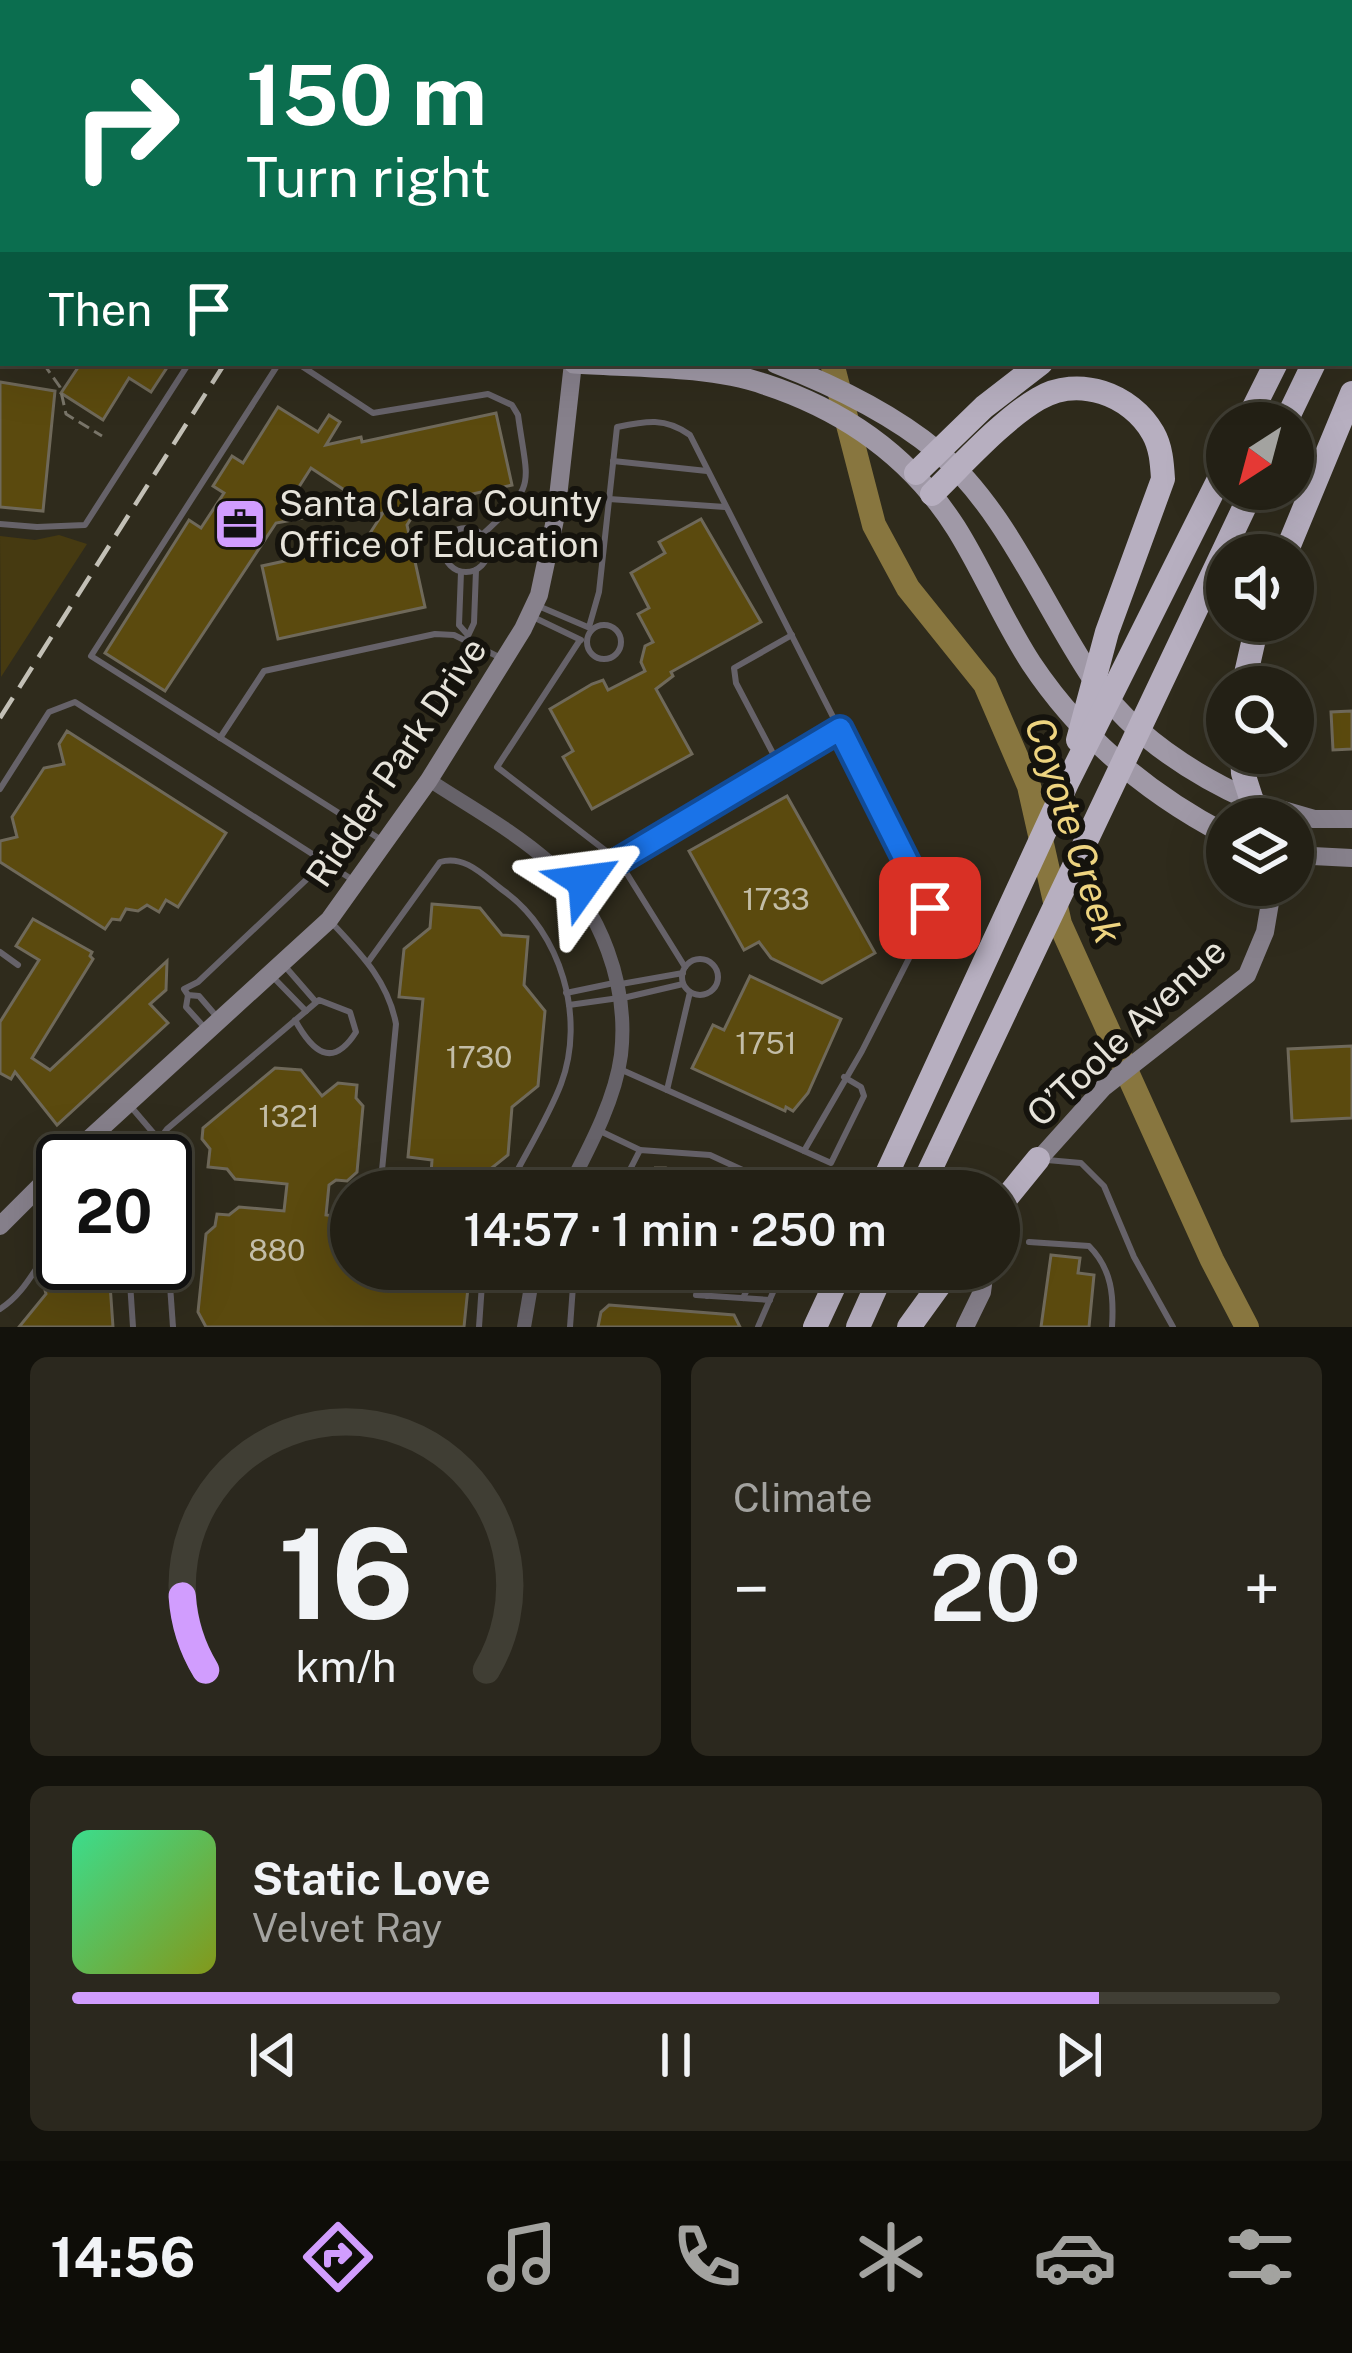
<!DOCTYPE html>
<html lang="en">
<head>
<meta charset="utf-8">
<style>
  :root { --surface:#232015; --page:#2b281e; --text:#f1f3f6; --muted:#a3a3a0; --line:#403e34; --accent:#d19dfe }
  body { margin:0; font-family:"Public Sans",sans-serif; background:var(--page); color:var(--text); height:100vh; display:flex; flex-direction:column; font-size:45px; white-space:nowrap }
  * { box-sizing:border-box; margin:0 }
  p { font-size:39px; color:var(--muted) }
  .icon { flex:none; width:66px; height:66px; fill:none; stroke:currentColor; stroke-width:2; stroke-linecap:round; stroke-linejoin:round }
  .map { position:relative; height:1327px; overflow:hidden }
  .details { display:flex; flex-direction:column; gap:30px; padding:30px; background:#13120c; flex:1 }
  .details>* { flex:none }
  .guide { position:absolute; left:0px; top:0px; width:1353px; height:366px; box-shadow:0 12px 48px #0002,0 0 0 3px var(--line); background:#0b6e4f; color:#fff; overflow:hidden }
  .needle { width:78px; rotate:216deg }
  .tools { position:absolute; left:1206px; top:402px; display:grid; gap:24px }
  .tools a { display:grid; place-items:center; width:108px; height:108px; border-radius:50%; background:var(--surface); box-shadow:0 12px 48px #0002,0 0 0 3px var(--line); font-size:60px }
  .speed { position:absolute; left:36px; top:1134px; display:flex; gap:24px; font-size:60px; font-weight:700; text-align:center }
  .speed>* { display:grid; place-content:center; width:156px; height:156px; border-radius:50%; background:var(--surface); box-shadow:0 12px 48px #0002,0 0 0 3px var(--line); line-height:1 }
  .speed .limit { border:6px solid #111; border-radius:18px; background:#fff; color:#111 }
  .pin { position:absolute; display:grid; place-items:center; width:102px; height:102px; color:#fff; margin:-51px; border-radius:24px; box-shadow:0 6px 18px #0006 }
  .me { position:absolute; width:132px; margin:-66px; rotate:59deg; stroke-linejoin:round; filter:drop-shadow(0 0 9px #0008) }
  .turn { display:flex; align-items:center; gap:42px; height:252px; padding:0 48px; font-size:54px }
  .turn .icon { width:156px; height:156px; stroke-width:2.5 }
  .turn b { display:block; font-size:84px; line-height:102px }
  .then { display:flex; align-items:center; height:114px; padding:0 48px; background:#0003; gap:24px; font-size:45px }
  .big { font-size:90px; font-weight:600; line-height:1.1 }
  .details .card { flex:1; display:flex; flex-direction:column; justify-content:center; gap:18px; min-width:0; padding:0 42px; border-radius:18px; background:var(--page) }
  .details .dial { align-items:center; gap:0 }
  .dial svg { height:312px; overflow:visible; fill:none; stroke:var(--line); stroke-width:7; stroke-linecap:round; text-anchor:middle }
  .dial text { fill:var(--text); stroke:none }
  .song { display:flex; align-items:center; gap:36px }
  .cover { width:144px; height:144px; border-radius:18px; background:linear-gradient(135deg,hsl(150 70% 55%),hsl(70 70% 35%)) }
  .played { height:12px; border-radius:6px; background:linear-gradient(90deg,var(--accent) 85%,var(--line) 85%) }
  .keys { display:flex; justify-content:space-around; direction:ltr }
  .heat { display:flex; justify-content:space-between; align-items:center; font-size:66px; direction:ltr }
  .details .tiles { flex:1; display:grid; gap:30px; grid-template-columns:1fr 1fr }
  .card:last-child { grid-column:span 2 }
  .trip { position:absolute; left:330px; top:1170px; width:690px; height:120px; border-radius:60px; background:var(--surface); box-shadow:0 12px 48px #0002,0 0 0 3px var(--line); font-weight:600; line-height:120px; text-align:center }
  .dock { display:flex; height:192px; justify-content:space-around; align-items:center; background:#0e0d08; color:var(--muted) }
  .dock .icon { width:84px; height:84px }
  .dock .on { color:var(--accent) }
  .dock b { font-size:54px; color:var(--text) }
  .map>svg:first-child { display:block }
  .green { fill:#463a11 }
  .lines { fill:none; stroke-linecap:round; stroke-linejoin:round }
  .river { stroke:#88763f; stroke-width:24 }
  .building { fill:#5b4a0e; stroke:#6f695a; stroke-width:3 }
  .path { stroke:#797569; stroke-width:3; stroke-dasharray:12 6; stroke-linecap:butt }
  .lane { stroke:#666269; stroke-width:6 }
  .street { stroke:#666269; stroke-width:14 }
  .secondary { stroke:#87818c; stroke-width:18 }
  .primary { stroke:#a099a7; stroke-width:21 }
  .highway { stroke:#b7afc0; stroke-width:24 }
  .rail { stroke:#c3c0b6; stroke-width:4.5; stroke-dasharray:24 12; stroke-linecap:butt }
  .route-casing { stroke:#114b97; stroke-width:30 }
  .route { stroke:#1a73e8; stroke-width:21 }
  .labels { text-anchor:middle; stroke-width:12; stroke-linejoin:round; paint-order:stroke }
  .number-label { font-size:30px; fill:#c3bda7 }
  .poi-label { font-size:36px; fill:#e6e3da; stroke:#15130d; text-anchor:start }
  .street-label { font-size:36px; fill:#e6e3da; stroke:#15130d }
  .water-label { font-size:39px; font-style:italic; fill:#eed480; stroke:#15130d }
</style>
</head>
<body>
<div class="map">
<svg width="1352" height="1327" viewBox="0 0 1352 1327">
  <rect width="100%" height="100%" fill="#2f2b1c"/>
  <!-- green -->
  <path class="green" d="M59,535L87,544L1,677L0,536L35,540Z"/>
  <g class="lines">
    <!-- river -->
    <g class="river">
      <path d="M771,0L772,3"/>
      <path d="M832,363L874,525L908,588L985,684L1029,786L1060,924L1212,1260L1247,1327"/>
    </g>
  </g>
  <!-- building -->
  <g class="building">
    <path d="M81,363H170L151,392L129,378L103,420L61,393Z"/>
    <path d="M0,382L55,391L43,511L0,507Z"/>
    <path d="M278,407L318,432L329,415L340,422L326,445L361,437L362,442L496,413L512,485L419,506L407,525L425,607L278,639L262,566L363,544L383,513L363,518L358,499L311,468L297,490L303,518L276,523L165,691L105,653L189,520L201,528L224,493L213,486L232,456L243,463Z"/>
    <path d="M701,519L761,622L671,672L673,676L656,689L692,754L592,809L563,757L573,751L550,709L592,684L603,680L608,690L645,671L641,662L645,646L653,642L638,614L649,608L631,573L665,553L659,542Z"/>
    <path d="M1352,711V749L1333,750L1331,712Z"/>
    <path d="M67,731L226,833L178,907L166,900L159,912L147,905L138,911L126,909L120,920L112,919L105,929L0,862V841L17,837L12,817L44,768L64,764L59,744Z"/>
    <path d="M787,796L875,953L822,983L771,958L759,942L744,950L689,851Z"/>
    <path d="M432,904L480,908L502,935L528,937L524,985L545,1011L538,1086L512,1107L508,1155L478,1179L431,1174L432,1160L408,1157L423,999L399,997L404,949L430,928Z"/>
    <path d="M33,919L92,952L90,956L93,959L32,1058L50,1070L167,961L166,990L150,1004L168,1023L57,1125L15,1072L11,1079L0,1073V1022L39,960L16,946Z"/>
    <path d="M750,976L841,1019L808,1093L793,1111L786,1107L785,1111L692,1068L713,1025L724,1030Z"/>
    <path d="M1352,1046V1118L1292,1121L1288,1049Z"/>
    <path d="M275,1068L301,1070L322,1096L338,1083L357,1085L356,1098L363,1106L357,1172L347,1181L336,1180L329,1185L326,1215L351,1218V1269L463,1271L469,1278L464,1327H206L198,1312L206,1234L215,1226L217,1214L229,1215L239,1207L284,1211L287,1184L235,1179L227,1169L208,1167L210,1149L202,1139L203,1128Z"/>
    <path d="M655,1168H666L716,1191H640Z"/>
    <path d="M1051,1255L1080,1258L1078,1273L1094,1275L1089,1327H1041Z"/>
    <path d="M620,1269H702L690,1291L656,1288Z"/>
    <path d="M110,1284L113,1327H19L46,1294L45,1290Z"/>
    <path d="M609,1305L734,1315L740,1327H598L601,1312Z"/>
  </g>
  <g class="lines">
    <!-- path -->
    <g class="path">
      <path d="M1095,0L1096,3"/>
      <path d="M1311,0L1312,3"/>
      <path d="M238,3L240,0"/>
      <path d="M1350,6L1352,5"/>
      <path d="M43,363L60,387L66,414L102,436"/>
    </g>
    <!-- lane -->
    <g class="lane">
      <path d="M561,0L565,3"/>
      <path d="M621,0L622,3"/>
      <path d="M905,0L906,3"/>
      <path d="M1115,0V3"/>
      <path d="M1292,0V3"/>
      <path d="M222,3L223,0"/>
      <path d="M416,3L418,0"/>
      <path d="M504,3L506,0"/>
      <path d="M0,357H3"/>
      <path d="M279,363L91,656L383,841"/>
      <path d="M297,363L373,413L488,394L512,405L518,415C528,488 538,483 482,535"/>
      <path d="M613,461L707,471"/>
      <path d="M609,499L725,507"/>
      <path d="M0,524L37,527L85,525L189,363"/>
      <circle cx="466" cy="550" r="22"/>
      <path d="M461,572L459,625L467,634"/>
      <path d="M536,605L590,628"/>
      <path d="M533,617L581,640"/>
      <circle cx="604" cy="642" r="17"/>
      <path d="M589,627L599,592L617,427C646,421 665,417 690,435L930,908L929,919L862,1051L804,1151"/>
      <path d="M466,640L474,623L476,570"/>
      <path d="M580,640L497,767L619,861L685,967"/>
      <path d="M220,738L264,671L435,634L454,635L501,658"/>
      <path d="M779,765L736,683L734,668L792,635"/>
      <path d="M0,789L49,712L75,702L356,882"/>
      <path d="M575,887L840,729"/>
      <path d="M332,923C361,954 388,981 396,1024L380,1191"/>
      <path d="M0,952L18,965"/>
      <circle cx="700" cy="977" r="18"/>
      <path d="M368,962L440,862C465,854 485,877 504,891C561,932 586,1018 561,1084C548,1118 527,1151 510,1184L503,1191"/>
      <path d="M283,964L316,1002"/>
      <path d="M272,976L306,1011"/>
      <path d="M621,984L683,973"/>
      <path d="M566,993L614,983"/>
      <path d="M188,995L186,1007L204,1027"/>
      <path d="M623,998L683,984"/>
      <path d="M569,1005L619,998"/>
      <path d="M217,1017L199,996L188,995L184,989L198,982L325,862"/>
      <path d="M622,1070L831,1163L864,1096L861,1087L844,1077"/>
      <path d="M667,1090L690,992"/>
      <path d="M132,1108L161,1142"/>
      <path d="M600,1131L640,1150"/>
      <path d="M100,1134L115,1161"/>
      <path d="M1047,1160L1081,1163L1104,1186L1134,1257L1173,1327"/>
      <path d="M161,1161V1137L167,1129L319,1000L350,1012L356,1032C332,1070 312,1051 295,1020"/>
      <path d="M619,1191L640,1150L710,1155L788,1191"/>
      <path d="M165,1215L173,1327"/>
      <path d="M1029,1242L1089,1246C1112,1269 1114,1296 1112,1327"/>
      <path d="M129,1267L133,1327"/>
      <path d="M37,1272L129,1266"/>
      <path d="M696,1295L770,1300"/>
      <path d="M707,1296L719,1269"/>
      <path d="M743,1298L757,1269"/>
      <path d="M0,1309C30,1290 38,1257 63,1235"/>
      <path d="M479,1327L483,1269"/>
      <path d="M570,1327L573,1286L580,1269"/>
      <path d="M758,1327L783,1269"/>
    </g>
    <!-- street -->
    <g class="street">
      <path d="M429,780C470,807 514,831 550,863C601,909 629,986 621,1055C615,1101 588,1150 567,1191"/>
      <path d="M524,1327L534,1269"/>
    </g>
    <!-- secondary -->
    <g class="secondary">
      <path d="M733,3L735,0"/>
      <path d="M1252,801L1314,819H1352"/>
      <path d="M1293,855L1352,858"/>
      <path d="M65,1161L329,920L429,780L523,629L539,595L556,515L573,363"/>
      <path d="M1032,1167L1103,1088L1247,975L1265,932L1273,885"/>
      <path d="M0,1226L63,1163"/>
      <path d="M965,1327L982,1292L985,1269"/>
    </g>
    <!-- primary -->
    <g class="primary">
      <path d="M0,53L3,56"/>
      <path d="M0,96L3,99"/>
      <path d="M574,363C632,367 709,365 764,384C844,410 910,456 956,528C983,571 1003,620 1031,663C1081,738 1148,794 1227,835"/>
      <path d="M776,363C833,385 890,412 937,451C1006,509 1043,605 1093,679C1131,734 1192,774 1252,801"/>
    </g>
    <!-- highway -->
    <g class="highway">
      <path d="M1350,122L1352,118"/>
      <path d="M1350,209L1352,205"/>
      <path d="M1350,289L1352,284"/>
      <path d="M1246,423L1276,363"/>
      <path d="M1285,423L1314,363"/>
      <path d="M916,473L984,407L1041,363"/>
      <path d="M932,494C963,464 1002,420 1038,399C1078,375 1131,394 1153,433C1161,447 1162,463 1163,479L1107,632L1078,740"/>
      <path d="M1285,555L1352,393"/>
      <path d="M1243,687L1258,621"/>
      <path d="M1242,753L1243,773L1252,801"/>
      <path d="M879,1191L1067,783L1227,463"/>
      <path d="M920,1191L1253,489"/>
      <path d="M999,1207L1038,1159"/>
      <path d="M815,1327L842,1269"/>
      <path d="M858,1327L884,1269"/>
      <path d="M909,1327L951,1269"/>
    </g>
    <!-- rail -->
    <g class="rail">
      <path d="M457,3L459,0"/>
      <path d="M0,718L225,363"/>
    </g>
  </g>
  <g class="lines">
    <!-- route casing -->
    <g class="route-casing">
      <path id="route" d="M585,881L840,729L930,908"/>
    </g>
    <!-- route -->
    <use href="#route" class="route"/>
  </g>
  <!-- icons -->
  <defs>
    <g id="office-square" transform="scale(2.7)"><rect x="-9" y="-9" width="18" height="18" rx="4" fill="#d19dfe" stroke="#15130d"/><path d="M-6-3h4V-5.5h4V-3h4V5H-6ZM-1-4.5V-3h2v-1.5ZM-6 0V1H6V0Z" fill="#111"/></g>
  </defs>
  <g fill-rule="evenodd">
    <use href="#office-square" x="240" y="524"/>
  </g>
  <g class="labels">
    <!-- number labels -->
    <g class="number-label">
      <text x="776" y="910">1733</text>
      <text x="766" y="1054">1751</text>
      <text x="479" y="1068">1730</text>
      <text x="289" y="1127">1321</text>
      <text x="277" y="1261">880</text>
    </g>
    <!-- poi labels -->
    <g class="poi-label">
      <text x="279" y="516">Santa Clara County<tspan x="279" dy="41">Office of Education</tspan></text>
    </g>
    <!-- street labels -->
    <g class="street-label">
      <text transform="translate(396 762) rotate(-56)" y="13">Ridder Park Drive</text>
      <text transform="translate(1126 1032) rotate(-43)" y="13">O’Toole Avenue</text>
    </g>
    <!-- water labels -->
    <g class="water-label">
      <text transform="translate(1074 830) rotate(72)" y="14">Coyote Creek</text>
    </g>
  </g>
</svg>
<div class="tools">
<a><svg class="needle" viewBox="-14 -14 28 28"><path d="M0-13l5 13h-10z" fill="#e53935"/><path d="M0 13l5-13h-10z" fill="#a3a3a0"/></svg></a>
<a><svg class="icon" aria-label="sound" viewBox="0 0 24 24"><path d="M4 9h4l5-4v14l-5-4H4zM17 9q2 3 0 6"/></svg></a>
<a><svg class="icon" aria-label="search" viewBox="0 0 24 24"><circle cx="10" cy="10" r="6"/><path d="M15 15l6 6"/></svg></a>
<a><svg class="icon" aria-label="layers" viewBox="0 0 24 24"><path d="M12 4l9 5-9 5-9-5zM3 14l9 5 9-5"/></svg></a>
</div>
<div class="speed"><div class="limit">20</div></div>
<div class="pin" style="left:930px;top:908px;background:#d93025"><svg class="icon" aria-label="arrive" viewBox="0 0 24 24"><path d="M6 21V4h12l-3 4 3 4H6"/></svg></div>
<svg class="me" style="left:585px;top:881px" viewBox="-20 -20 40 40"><path d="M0-17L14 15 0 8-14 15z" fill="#1a73e8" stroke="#fff" stroke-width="4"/></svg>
<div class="trip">14:57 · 1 min · 250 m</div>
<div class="guide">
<div class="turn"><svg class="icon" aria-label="right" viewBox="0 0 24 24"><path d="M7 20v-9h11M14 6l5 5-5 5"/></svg><div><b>150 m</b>Turn right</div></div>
<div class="then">Then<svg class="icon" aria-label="arrive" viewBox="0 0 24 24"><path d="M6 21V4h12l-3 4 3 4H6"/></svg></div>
</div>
</div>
<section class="details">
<div class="tiles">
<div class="card dial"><svg viewBox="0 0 100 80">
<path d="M14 69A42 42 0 1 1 86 69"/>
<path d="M14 69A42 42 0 0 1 8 50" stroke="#d19dfe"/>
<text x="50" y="56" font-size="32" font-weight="700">16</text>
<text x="50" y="72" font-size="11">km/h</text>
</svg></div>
<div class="card"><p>Climate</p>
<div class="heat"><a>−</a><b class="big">20°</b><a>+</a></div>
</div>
<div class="card">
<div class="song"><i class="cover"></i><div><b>Static Love</b><p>Velvet Ray</p></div></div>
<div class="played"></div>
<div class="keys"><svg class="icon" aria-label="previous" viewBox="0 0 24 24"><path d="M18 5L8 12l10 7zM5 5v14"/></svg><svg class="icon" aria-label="pause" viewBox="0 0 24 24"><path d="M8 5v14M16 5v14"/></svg><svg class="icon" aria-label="next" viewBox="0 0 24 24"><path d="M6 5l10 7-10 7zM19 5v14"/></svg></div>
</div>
</div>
</section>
<nav class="dock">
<b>14:56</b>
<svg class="icon on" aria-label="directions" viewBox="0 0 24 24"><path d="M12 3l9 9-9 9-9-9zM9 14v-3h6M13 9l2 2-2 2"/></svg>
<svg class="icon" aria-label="music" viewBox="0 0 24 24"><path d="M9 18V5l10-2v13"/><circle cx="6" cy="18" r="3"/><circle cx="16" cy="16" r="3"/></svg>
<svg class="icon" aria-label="phone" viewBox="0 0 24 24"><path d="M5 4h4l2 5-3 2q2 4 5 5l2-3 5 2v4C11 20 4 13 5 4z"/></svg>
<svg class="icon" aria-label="climate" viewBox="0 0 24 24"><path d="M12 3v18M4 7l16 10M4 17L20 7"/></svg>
<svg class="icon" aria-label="car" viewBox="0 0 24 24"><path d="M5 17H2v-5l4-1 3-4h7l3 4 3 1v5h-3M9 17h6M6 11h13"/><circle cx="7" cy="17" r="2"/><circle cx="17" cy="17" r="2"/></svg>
<svg class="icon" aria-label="filters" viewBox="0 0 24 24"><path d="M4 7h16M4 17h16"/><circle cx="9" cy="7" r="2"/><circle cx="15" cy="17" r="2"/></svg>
</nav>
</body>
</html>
